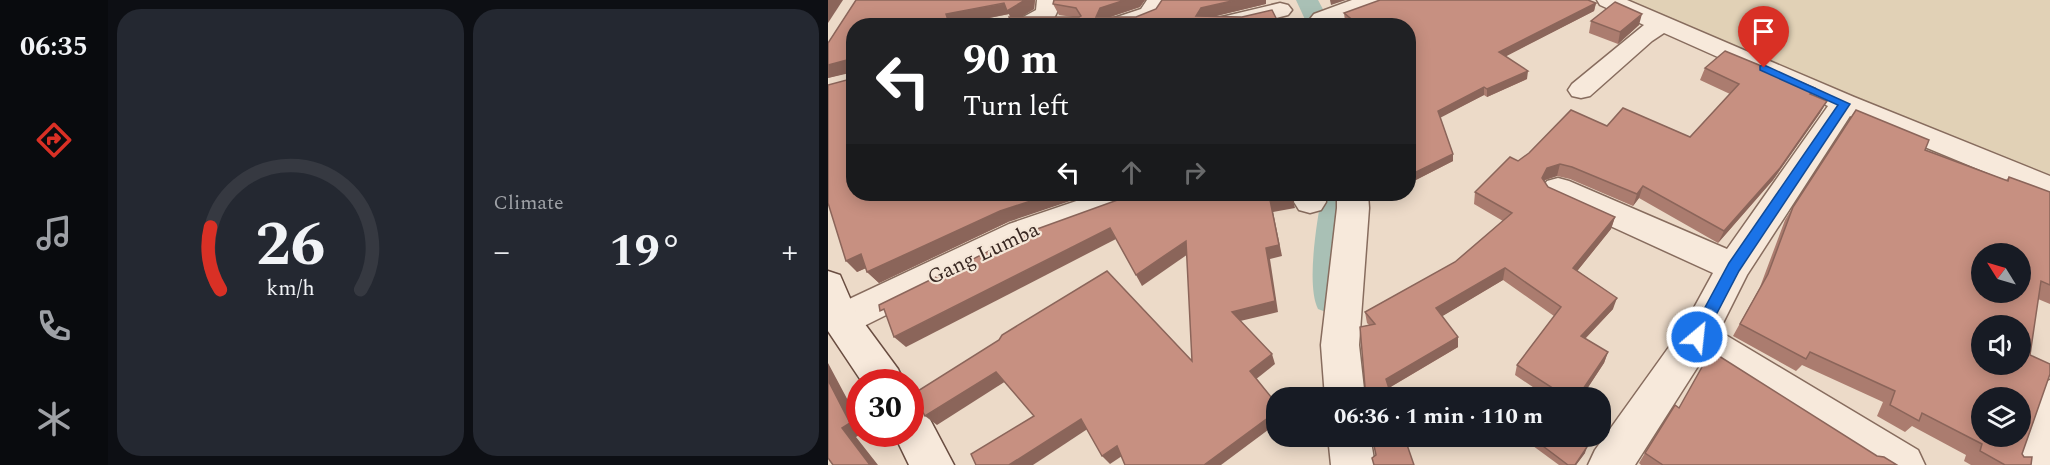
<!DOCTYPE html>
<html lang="en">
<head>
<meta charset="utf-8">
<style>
  :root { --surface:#171b24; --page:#242831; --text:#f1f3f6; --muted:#9ea1a6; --line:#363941; --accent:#d93025 }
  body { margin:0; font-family:Spectral,serif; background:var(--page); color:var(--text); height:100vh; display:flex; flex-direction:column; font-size:22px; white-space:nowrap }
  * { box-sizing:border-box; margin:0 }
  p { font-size:20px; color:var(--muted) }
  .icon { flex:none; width:33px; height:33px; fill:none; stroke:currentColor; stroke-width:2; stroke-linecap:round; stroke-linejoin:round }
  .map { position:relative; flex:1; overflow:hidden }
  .side { display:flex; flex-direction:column; gap:9px; padding:9px; background:#0d0f14; width:720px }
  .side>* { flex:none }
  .hud { position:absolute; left:18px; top:18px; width:570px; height:183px; border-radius:24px; box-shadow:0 3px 15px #0003; background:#202124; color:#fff; overflow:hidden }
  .needle { width:39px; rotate:307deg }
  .fabs { position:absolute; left:1143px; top:243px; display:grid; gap:12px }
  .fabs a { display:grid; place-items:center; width:60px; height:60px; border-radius:50%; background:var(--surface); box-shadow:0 3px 15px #0003; font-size:30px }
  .speed { position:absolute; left:18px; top:369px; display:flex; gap:12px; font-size:30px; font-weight:700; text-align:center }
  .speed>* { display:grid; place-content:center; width:78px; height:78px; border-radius:50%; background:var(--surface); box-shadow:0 3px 15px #0003; line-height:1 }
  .speed .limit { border:9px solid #d22; background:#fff; color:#111 }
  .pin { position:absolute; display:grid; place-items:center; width:51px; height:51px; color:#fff; margin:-62px -26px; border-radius:50% 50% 50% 0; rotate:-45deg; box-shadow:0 0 6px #0007 }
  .pin .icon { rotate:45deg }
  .me { position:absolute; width:66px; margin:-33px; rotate:28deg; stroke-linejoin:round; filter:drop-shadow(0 0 4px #0008) }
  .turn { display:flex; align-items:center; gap:21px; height:126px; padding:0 18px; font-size:27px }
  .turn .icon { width:78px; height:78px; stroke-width:2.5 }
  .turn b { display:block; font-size:42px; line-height:51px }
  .lanes { display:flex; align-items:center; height:57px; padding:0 18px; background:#0003; justify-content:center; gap:30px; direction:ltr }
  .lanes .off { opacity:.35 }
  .big { font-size:45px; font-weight:700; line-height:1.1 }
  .side .widget { flex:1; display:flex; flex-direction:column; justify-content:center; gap:9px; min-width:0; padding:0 21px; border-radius:24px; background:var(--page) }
  .side .dial { align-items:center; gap:0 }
  .dial svg { height:156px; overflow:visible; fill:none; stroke:var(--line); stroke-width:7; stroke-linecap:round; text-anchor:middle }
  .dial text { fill:var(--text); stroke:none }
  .heat { display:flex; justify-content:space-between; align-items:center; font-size:33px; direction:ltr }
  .side .tiles { flex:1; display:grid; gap:9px; grid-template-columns:repeat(2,1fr) }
  .trip { position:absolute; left:438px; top:387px; width:345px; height:60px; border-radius:24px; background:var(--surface); box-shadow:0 3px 15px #0003; font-weight:700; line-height:60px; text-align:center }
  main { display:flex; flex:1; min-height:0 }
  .menu { display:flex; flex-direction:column; width:108px; justify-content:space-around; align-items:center; background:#090b0e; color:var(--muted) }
  .menu .icon { width:42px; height:42px }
  .menu .current { color:var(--accent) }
  .menu b { font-size:27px; color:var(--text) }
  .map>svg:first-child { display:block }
  .farmland { fill:#e1d1b6 }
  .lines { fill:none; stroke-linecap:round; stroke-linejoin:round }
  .canal { fill:#a9c0b5; fill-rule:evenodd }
  .street-casing { stroke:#876c5e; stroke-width:3 }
  .secondary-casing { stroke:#694d41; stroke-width:3 }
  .street { fill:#f7e9db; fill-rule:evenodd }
  .secondary { fill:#f7e9db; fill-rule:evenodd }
  .wall { fill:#ab7c6f }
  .shaded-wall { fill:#8b655a }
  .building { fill:#c79081; stroke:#8b655a; stroke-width:1.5; fill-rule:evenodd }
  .route { fill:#1a73e8; stroke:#114b97; stroke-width:1.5 }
  .labels { text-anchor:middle; stroke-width:4.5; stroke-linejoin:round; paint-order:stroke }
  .street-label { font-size:21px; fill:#382721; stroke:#f4e6d7 }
</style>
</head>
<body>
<main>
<nav class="menu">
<b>06:35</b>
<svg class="icon current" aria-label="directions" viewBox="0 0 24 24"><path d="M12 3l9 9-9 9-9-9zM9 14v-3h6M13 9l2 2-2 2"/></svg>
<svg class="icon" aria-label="music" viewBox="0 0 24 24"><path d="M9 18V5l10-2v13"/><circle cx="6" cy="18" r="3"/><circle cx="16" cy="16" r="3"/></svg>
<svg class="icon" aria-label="phone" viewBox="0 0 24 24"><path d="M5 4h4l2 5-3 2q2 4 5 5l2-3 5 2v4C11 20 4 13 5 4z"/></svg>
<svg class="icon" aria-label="climate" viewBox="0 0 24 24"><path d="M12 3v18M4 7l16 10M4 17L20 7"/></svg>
</nav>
<section class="side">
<div class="tiles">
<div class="widget dial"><svg viewBox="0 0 100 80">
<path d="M14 69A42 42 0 1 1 86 69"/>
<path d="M14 69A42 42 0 0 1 9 37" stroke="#d93025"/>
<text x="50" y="56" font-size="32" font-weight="700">26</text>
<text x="50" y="72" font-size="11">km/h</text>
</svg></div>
<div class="widget"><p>Climate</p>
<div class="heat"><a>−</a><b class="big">19°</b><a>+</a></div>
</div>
</div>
</section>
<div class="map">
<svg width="1222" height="465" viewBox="0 0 1222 465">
  <rect width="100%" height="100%" fill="#ecdac8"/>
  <!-- farmland -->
  <path class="farmland" d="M774,0H1222V189Z"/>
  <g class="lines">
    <!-- canal -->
    <g class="canal">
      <path d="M468,0H490L504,26H480Z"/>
      <path d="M494,194H525L520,250L521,299L516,309L503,314L490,309C478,285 489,221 494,194Z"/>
    </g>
    <!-- street casing -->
    <g class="street-casing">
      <g id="street">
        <path d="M209,0H231C230,30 209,26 185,26L188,21L208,10Z"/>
        <path d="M319,0H337L340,3L330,19L311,26H274L277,21L313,9Z"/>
        <path d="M524,0H556L553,5L502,24H486L482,19L486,14Z"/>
        <path d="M769,0H799L1026,97L1222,176V199L1022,116L919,275L891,331L1090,450L1097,465H1037L874,360L807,465H760L767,450L856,326L885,273L719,197L714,189L719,181L730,178L741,181L899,249L1000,106L836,33L824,41L762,96L753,98L744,96L740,90L744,84L816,25L772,5Z"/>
        <path d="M452,3L460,5L464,10L460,15L417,26H374L377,21Z"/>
        <path d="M269,194H317L312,202L205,242L26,331L13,335L0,331V309L181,224Z"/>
        <path d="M467,194H497L498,202L493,210L482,213L471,210L466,202Z"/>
        <path d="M509,194H540L541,208L531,345L537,398H497L493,345L509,208Z"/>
        <path d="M1222,380V465H1179L1189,436H1192V426L1208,385Z"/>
        <path d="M500,436H542L547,465H503Z"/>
      </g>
    </g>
    <!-- secondary casing -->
    <g class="secondary-casing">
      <g id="secondary">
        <path d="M0,271L12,275L28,312L70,369L76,382H34L0,331Z"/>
        <path d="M82,405L97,410L126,465H81L66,434H82Z"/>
      </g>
    </g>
    <!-- street -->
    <use href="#street" class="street"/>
    <!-- secondary -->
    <use href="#secondary" class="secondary"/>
  </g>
  <!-- wall -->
  <g class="wall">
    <path d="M28,0H207L206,9L192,17H245L231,15L225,4L226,0H317L312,7L282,17H308L438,4L387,16L452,26L182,17L181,14L125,25L26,26V194L180,222L51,283L39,272L38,268L29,272L2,210L19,80V73L0,78V43Z"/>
    <path d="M768,3L766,11L677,56L699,79L659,97L656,95L612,117L625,154V161L580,184V26H523L517,21L516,13Z"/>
    <path d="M763,21L811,25L790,44L761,33Z"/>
    <path d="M877,68L983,95L999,101L992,113L945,180L890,243L811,198L805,206L742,179L729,176L717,180L716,181L720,187L787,217L783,229L749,271L785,309L757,339L780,352L776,363L753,398H721L687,375L689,365L726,316L675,280L614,316L630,347L561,388L564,398H526L525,390H535L537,387L541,325L539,323L537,312L627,262L675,221L646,204L647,192L690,161L779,126L862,137L902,94L872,80Z"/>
    <path d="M1097,150L1178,180L1181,177L1222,192V304L1210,299L1202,355L1221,376L1194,454L1203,465H1143L1136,461L1138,455L1084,426L1077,432L1049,416L1055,402L974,365L968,371L905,336L932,287L957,220L965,207Z"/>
    <path d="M851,407L1049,456L1069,465H813L811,463L817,453Z"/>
    <path d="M703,436L757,453L748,465H731L701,443Z"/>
  </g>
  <!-- shaded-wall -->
  <g class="shaded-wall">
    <path d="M0,0H15L0,23Z"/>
    <path d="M197,0H207L206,9L185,22L181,14L122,26L118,14Z"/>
    <path d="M297,0H317L312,7L276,19L268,17L272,8Z"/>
    <path d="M408,0H438V4L376,19L368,16L373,8Z"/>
    <path d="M502,0H518L503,5Z"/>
    <path d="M768,3L766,11L671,60V52Z"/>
    <path d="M814,14L811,25L790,44L792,32Z"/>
    <path d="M19,60L26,72L0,78V65Z"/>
    <path d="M700,71L699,79L659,97V89Z"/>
    <path d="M656,87V95L610,119V111Z"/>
    <path d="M999,101L992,113L945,180L890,243L896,231Z"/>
    <path d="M625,154V161L580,184V176Z"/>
    <path d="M732,164L729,176L717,180L712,190L714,178L719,168Z"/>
    <path d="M815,186L811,198L805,206L809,194Z"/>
    <path d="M224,194H263L180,222L51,283L39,272L172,211Z"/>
    <path d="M462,194H466H465L464,197L467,208L445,212L454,256L442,259L450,312L408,322L404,312L438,248L442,200Z"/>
    <path d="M787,217L783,229L742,280L745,268Z"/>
    <path d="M282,228L288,239L78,347L66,337Z"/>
    <path d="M358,241L363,252L314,286L308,275Z"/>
    <path d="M33,254L45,265L29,272L18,261Z"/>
    <path d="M677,268L675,280L608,320V308Z"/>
    <path d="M789,298L785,309L749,347L753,336Z"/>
    <path d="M630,337V347L559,389L558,379Z"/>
    <path d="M780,352L776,363L753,398H749Z"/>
    <path d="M444,354L447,364L427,380L422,371Z"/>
    <path d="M0,363L32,423V434H33L28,437L50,465H42L14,428L0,380Z"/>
    <path d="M168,372L178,381L109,425L97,416Z"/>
    <path d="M448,412V424L393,465H376Z"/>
    <path d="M253,419L261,428L205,465H181Z"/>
    <path d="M289,446L297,454L282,464L274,456Z"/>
    <path d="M759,447L757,453L748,465H747Z"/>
  </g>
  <!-- building -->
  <g class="building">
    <path d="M28,0H197L179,11L176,3L118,14L122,26H26V194H224L172,211L39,272L33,254L18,261L0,203V85L19,80V60L0,65V43Z"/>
    <path d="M226,0H297L272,8L268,17H308L328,9L334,0H408L373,8L368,16L414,17L444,10L452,26H184L181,17H251L253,16L248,8L225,4Z"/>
    <path d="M552,0H760L768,3L671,52L700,71L659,89L656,87L610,111L625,154L580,176V26H532L516,13Z"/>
    <path d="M787,2L814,14L792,32L763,21Z"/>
    <path d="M897,51L987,88L982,94L999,101L952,168L896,231L815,186L809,194L744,167L732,164L719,168L714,178L720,187L787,217L745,268L789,298L753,336L780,352L749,398H740L689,365L733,307L677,268L608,308L630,337L558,379L564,398H527L525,390H535L537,387L532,327L547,324L537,312L627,262L684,213L647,192L682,157L690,161L701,153L743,110L779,126L795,108L862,137L911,84L877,68Z"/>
    <path d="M1028,110L1101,140L1097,150L1180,181L1181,177L1222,192V285L1213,281L1202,355L1222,364V374L1194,454L1196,457H1204L1203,465H1177L1152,451L1154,444L1094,413L1091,421L1062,405L1067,391L982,352L978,359L912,324L940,274L965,207ZM1154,254H1192V292H1154ZM1154,326H1192V364H1154ZM1154,398H1192V436H1154Z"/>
    <path d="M306,194H463L465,197L442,200L451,245L438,248L447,301L404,312L444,354L422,371L448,403V412L376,465H297L289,446L274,456L253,419L181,465H148L143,454L206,416L168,372L97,416L85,394L171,340L174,335L279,271L364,361L358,241L308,275L282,228L66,337L56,309L52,311L51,305L198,233Z"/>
    <path d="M883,351L1049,456L1056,457L1069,465H835L817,453L847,405L851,408Z"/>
    <path d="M0,380L22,423L14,428L42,465H5L0,458Z"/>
    <path d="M544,436H576L586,465H546L544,458L548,455Z"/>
    <path d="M745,436L759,447L747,465H740L703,437Z"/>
  </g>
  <!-- route -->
  <path class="route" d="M936,65L1022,104L911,271L874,342L869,344L863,342L861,337L901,263L1010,105L932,70V66Z"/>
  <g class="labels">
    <!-- street labels -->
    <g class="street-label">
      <text transform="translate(155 253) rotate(-25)" y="7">Gang Lumba</text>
    </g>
  </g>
</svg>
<div class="fabs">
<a><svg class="needle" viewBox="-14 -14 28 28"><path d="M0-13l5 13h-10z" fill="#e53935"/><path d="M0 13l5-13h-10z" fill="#9ea1a6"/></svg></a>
<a><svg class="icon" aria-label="sound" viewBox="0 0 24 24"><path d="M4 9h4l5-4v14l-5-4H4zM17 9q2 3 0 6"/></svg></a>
<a><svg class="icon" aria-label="layers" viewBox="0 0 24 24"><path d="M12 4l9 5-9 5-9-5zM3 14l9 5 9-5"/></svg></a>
</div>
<div class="speed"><div class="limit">30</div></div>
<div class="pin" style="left:936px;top:68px;background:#d93025"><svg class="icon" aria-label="arrive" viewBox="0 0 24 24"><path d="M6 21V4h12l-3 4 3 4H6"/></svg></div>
<svg class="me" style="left:869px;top:337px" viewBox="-20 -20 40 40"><circle r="17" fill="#1a73e8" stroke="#fff" stroke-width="3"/><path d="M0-11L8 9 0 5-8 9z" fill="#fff"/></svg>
<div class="trip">06:36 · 1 min · 110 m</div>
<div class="hud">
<div class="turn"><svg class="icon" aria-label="left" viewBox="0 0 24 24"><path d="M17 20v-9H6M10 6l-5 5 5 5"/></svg><div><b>90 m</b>Turn left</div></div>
<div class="lanes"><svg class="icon" aria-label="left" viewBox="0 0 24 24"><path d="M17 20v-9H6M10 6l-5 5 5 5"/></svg><svg class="icon off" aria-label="ahead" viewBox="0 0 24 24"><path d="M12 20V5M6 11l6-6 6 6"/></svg><svg class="icon off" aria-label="right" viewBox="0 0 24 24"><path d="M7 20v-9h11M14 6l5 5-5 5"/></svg></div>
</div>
</div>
</main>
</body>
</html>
